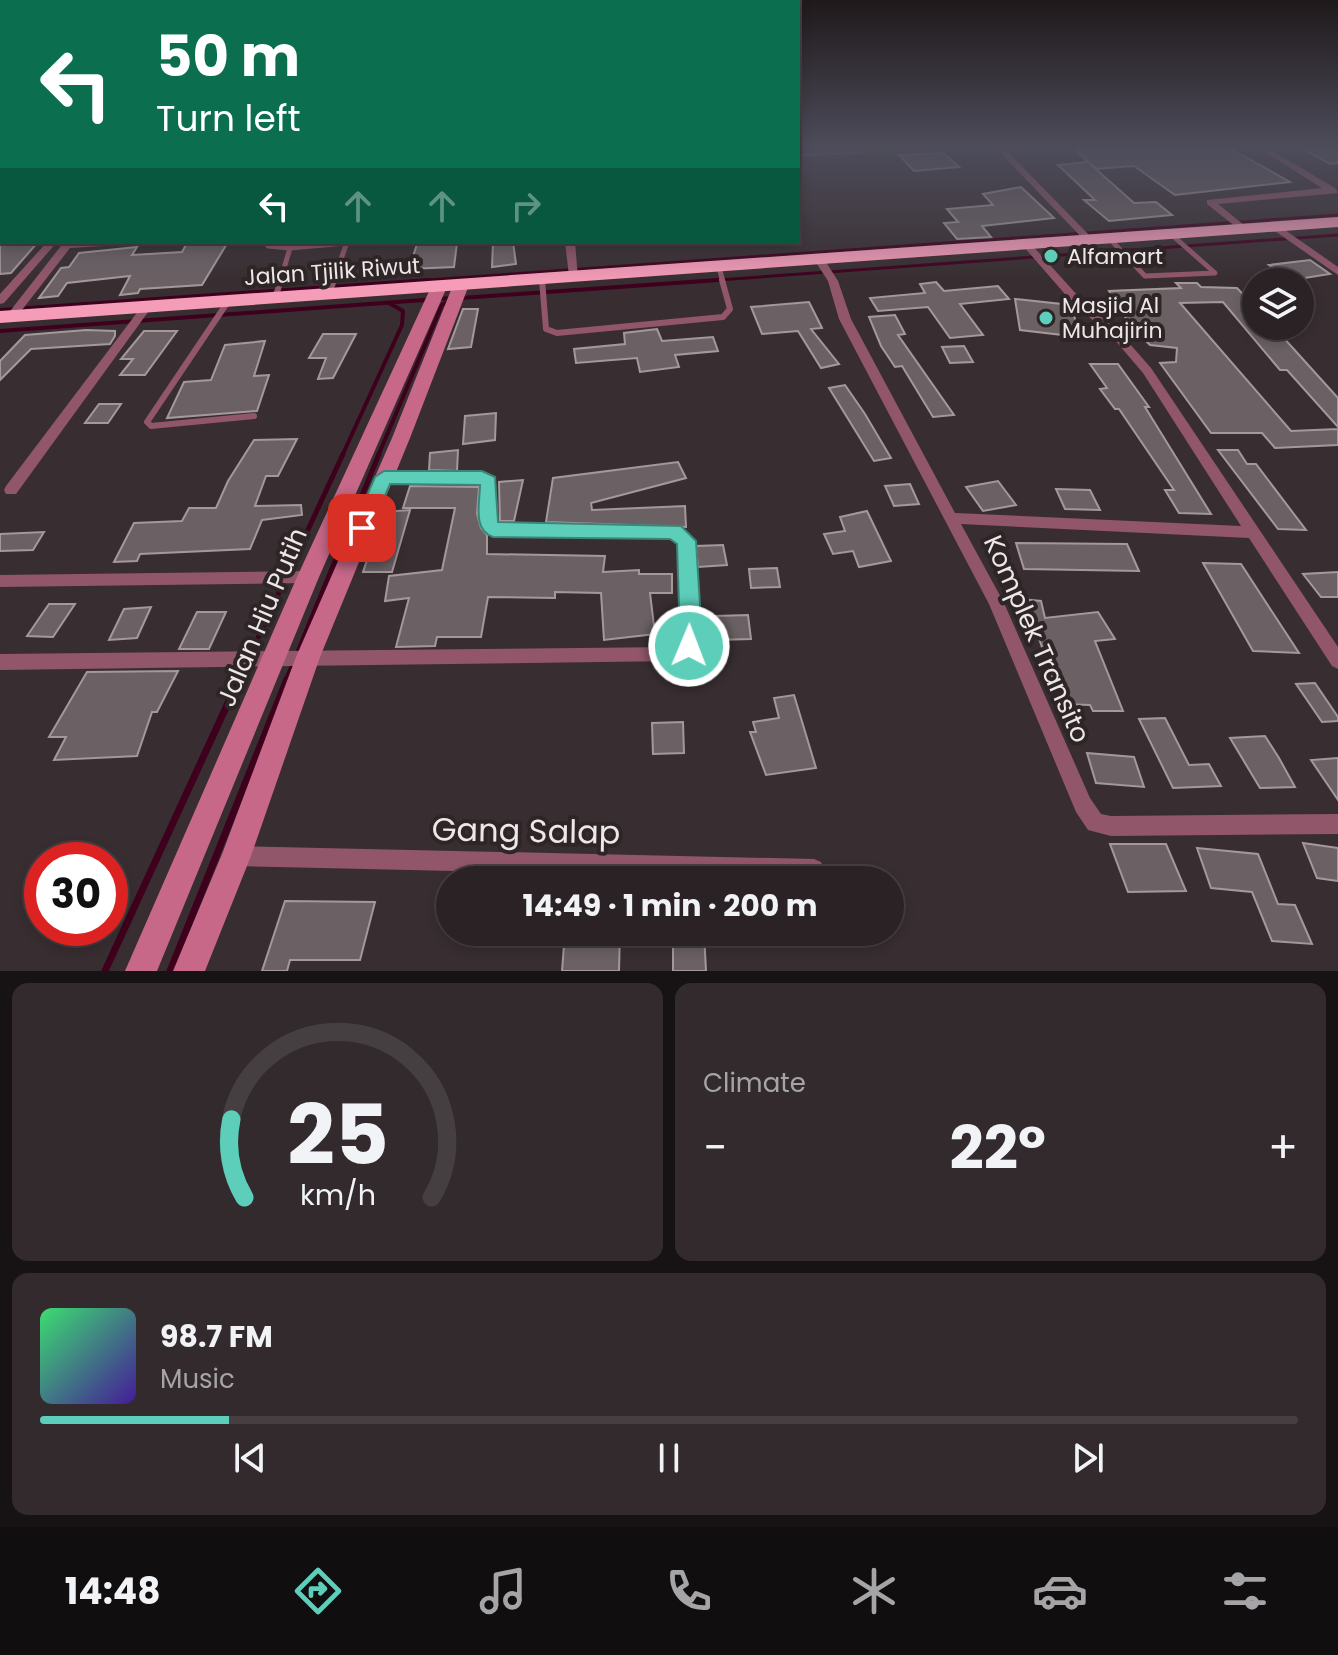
<!DOCTYPE html>
<html lang="en">
<head>
<meta charset="utf-8">
<style>
  :root { --surface:#2a2225; --page:#322a2d; --text:#f1f3f6; --muted:#a5a4a7; --line:#463f42; --accent:#5dceb9 }
  body { margin:0; font-family:Poppins,sans-serif; background:var(--page); color:var(--text); height:100vh; display:flex; flex-direction:column; font-size:30px; white-space:nowrap }
  * { box-sizing:border-box; margin:0 }
  p { font-size:26px; color:var(--muted) }
  .icon { flex:none; width:44px; height:44px; fill:none; stroke:currentColor; stroke-width:2; stroke-linecap:round; stroke-linejoin:round }
  .map { position:relative; height:971px; overflow:hidden }
  .drawer { display:flex; flex-direction:column; gap:12px; padding:12px; background:#171314; flex:1 }
  .drawer>* { flex:none }
  .banner { position:absolute; left:0px; top:0px; width:800px; height:244px; box-shadow:0 4px 12px #0003,0 0 0 2px var(--line); background:#0b6e4f; color:#fff; overflow:hidden }
  .controls { position:absolute; left:1242px; top:268px; display:grid; gap:16px }
  .controls a { display:grid; place-items:center; width:72px; height:72px; border-radius:50%; background:var(--surface); box-shadow:0 4px 12px #0003,0 0 0 2px var(--line); font-size:40px }
  .speed { position:absolute; left:24px; top:842px; display:flex; gap:16px; font-size:40px; font-weight:700; text-align:center }
  .speed>* { display:grid; place-content:center; width:104px; height:104px; border-radius:50%; background:var(--surface); box-shadow:0 4px 12px #0003,0 0 0 2px var(--line); line-height:1 }
  .speed .limit { border:12px solid #d22; background:#fff; color:#111 }
  .pin { position:absolute; display:grid; place-items:center; width:68px; height:68px; color:#fff; margin:-34px; border-radius:16px; box-shadow:0 4px 12px #0006 }
  .me { position:absolute; width:88px; margin:-44px; rotate:1deg; stroke-linejoin:round; filter:drop-shadow(0 0 6px #0008) }
  .turn { display:flex; align-items:center; gap:28px; height:168px; padding:0 24px; font-size:36px }
  .turn .icon { width:104px; height:104px; stroke-width:2.5 }
  .turn b { display:block; font-size:56px; line-height:68px }
  .lanes { display:flex; align-items:center; height:76px; padding:0 24px; background:#0003; justify-content:center; gap:40px; direction:ltr }
  .lanes .off { opacity:.35 }
  .big { font-size:60px; font-weight:700; line-height:1.1 }
  .drawer .tile { flex:1; display:flex; flex-direction:column; justify-content:center; gap:12px; min-width:0; padding:0 28px; border-radius:16px; background:var(--page) }
  .drawer .dial { align-items:center; gap:0 }
  .dial svg { height:208px; overflow:visible; fill:none; stroke:var(--line); stroke-width:7; stroke-linecap:round; text-anchor:middle }
  .dial text { fill:var(--text); stroke:none }
  .song { display:flex; align-items:center; gap:24px }
  .cover { width:96px; height:96px; border-radius:12px; background:linear-gradient(135deg,hsl(140 70% 55%),hsl(260 70% 35%)) }
  .played { height:8px; border-radius:4px; background:linear-gradient(90deg,var(--accent) 15%,var(--line) 15%) }
  .keys { display:flex; justify-content:space-around; direction:ltr }
  .heat { display:flex; justify-content:space-between; align-items:center; font-size:44px; direction:ltr }
  .drawer .tiles { flex:1; display:grid; gap:12px; grid-template-columns:1fr 1fr }
  .tile:last-child { grid-column:span 2 }
  .trip { position:absolute; left:436px; top:866px; width:468px; height:80px; border-radius:40px; background:var(--surface); box-shadow:0 4px 12px #0003,0 0 0 2px var(--line); font-weight:700; line-height:80px; text-align:center }
  .tab-bar { display:flex; height:128px; justify-content:space-around; align-items:center; background:#110e0f; color:var(--muted) }
  .tab-bar .icon { width:56px; height:56px }
  .tab-bar .selected { color:var(--accent) }
  .tab-bar b { font-size:36px; color:var(--text) }
  .map>svg:first-child { display:block }
  .lines { fill:none; stroke-linecap:round; stroke-linejoin:round }
  .stream-far3 { stroke:#3e001c; stroke-width:3 }
  .stream-far2 { stroke:#3e001c; stroke-width:4 }
  .stream-far1 { stroke:#3e001c; stroke-width:5 }
  .stream { stroke:#3e001c; stroke-width:7 }
  .building { fill:#6b6164; stroke:#a4989b; stroke-width:2 }
  .lane-far1 { stroke:#92566a; stroke-width:5 }
  .lane { stroke:#92566a; stroke-width:6 }
  .street { fill:#92566a; fill-rule:evenodd }
  .secondary { fill:#c76889; fill-rule:evenodd }
  .highway { fill:#f59cb8; fill-rule:evenodd }
  .route { fill:#5dceb9; stroke:#3c8678; stroke-width:2 }
  .poi-dot { fill:#5dceb9; stroke:#2e2527; stroke-width:3 }
  .labels { text-anchor:middle; stroke-width:8; stroke-linejoin:round; paint-order:stroke }
  .far-poi-label { font-size:22px; fill:#ede7e8; stroke:#2e2527; text-anchor:start }
  .far-street-label { font-size:22px; fill:#ede7e8; stroke:#2e2527 }
  .street-label { font-size:26px; fill:#ede7e8; stroke:#2e2527 }
  .near-street-label { font-size:32px; fill:#ede7e8; stroke:#2e2527 }
</style>
</head>
<body>
<div class="map">
<svg width="1338" height="971" viewBox="0 0 1338 971">
  <rect width="100%" height="100%" fill="#382e31"/>
  <g class="lines">
    <!-- stream-far3 -->
    <g class="stream-far3">
      <path d="M400,282L1338,215"/>
      <path d="M690,282L1338,235"/>
    </g>
    <!-- stream-far2 -->
    <g class="stream-far2">
      <path d="M461,298L718,280"/>
      <path d="M0,310L429,280"/>
      <path d="M0,331L451,298"/>
      <path d="M342,456L402,325L403,311L389,303"/>
      <path d="M378,456L442,305L451,300"/>
    </g>
    <!-- stream-far1 -->
    <g class="stream-far1">
      <path d="M238,681L343,454"/>
      <path d="M286,681L379,454"/>
    </g>
    <!-- stream -->
    <g class="stream">
      <path d="M105,971L239,679"/>
      <path d="M170,971L287,679"/>
    </g>
  </g>
  <!-- building -->
  <g class="building">
    <path d="M1226,146L1290,182L1175,195L1134,166L1096,169L1075,150Z"/>
    <path d="M1298,146H1326L1338,152V163L1330,164Z"/>
    <path d="M944,153L959,167L914,171L899,155Z"/>
    <path d="M1088,162L1134,203L1156,202L1172,215L1109,221L1084,200H1095L1058,165Z"/>
    <path d="M1021,187L1054,218L982,226L991,237L957,239L944,223L958,222L947,209L993,205L983,194Z"/>
    <path d="M38,242L11,273L0,274V243Z"/>
    <path d="M228,242L202,285L140,289L138,293L120,295L130,276L67,283L58,296L39,298L61,268L69,267L79,253L137,247L132,255L182,252L187,243Z"/>
    <path d="M493,242H513L516,264L492,267Z"/>
    <path d="M457,243L454,267L409,269L417,244Z"/>
    <path d="M1310,260L1330,274L1292,280L1269,265Z"/>
    <path d="M936,282L944,291L998,286L1009,299L960,304L983,335L950,338L928,307L878,311L870,298L925,293L920,284Z"/>
    <path d="M1176,283H1197L1201,287L1237,288L1256,308V326H1273L1338,398V427L1287,370H1280L1223,302L1180,303L1291,431L1338,429V445L1275,448L1262,433H1211L1160,363L1176,362L1177,348L1150,345L1130,325L1109,291L1181,288Z"/>
    <path d="M1015,299L1071,305L1080,337L1020,330Z"/>
    <path d="M809,302L822,328L811,329L839,364L821,368L798,331L762,334L751,307Z"/>
    <path d="M463,309H478L471,347L448,349Z"/>
    <path d="M895,315L905,334L898,335L954,415L933,417L902,366L895,367L881,346L869,317Z"/>
    <path d="M657,329L662,341L713,337L718,351L675,355L679,367L640,372L637,358L576,363L574,349L625,344L624,333Z"/>
    <path d="M86,330L115,331V336L110,344L31,349L0,380V361L25,335Z"/>
    <path d="M144,331H177L145,375H120L133,359H121Z"/>
    <path d="M323,334H356L333,378L318,379L326,358H309Z"/>
    <path d="M265,341L254,376L269,375L257,411L167,418L184,382L211,380L225,345Z"/>
    <path d="M964,346L973,362L950,363L942,347Z"/>
    <path d="M1090,364H1118L1149,407H1145L1211,514L1179,513L1165,490H1174L1119,409H1115L1100,389L1107,388Z"/>
    <path d="M845,385L865,414L891,458L874,461L829,388Z"/>
    <path d="M99,404H121L108,423H85Z"/>
    <path d="M496,413L495,440L463,444L465,416Z"/>
    <path d="M297,439L278,476H266L255,506L301,505L302,515L262,520L250,549L140,554L137,561L114,562L134,523L182,521L189,508H216L228,481L254,440Z"/>
    <path d="M458,450L457,471L429,470L430,453Z"/>
    <path d="M1218,450H1238L1247,464H1256L1306,530L1278,529Z"/>
    <path d="M678,462L686,478L591,503L592,510L685,506L686,527L546,522L553,478Z"/>
    <path d="M523,480L514,521H500L499,482Z"/>
    <path d="M998,481L1016,505L983,511L966,487Z"/>
    <path d="M910,484L919,504L894,506L885,486Z"/>
    <path d="M410,486L479,487L477,514L481,528L487,535V554L605,556L603,572L639,570V574H672V593H650L655,634L604,640L601,593L555,592V598L488,597L481,637H437L435,646L396,647L409,598L385,601L389,576L442,570L455,508H403Z"/>
    <path d="M1056,489L1090,490L1100,510L1065,509Z"/>
    <path d="M410,510L392,572H363L383,512Z"/>
    <path d="M867,511L891,561L859,567L853,551L833,554L824,534L845,531L840,517Z"/>
    <path d="M44,532L33,550L0,551V534Z"/>
    <path d="M1016,543L1127,544L1139,571L1024,569Z"/>
    <path d="M723,545L727,565L698,567L696,546Z"/>
    <path d="M1203,563L1241,564L1299,653L1253,651Z"/>
    <path d="M777,568L780,587L751,588L749,569Z"/>
    <path d="M1338,572V597H1321L1303,574Z"/>
    <path d="M1021,599L1041,601L1045,618L1098,612L1115,639L1095,641L1123,711H1093L1090,705L1062,704L1037,633L1029,632Z"/>
    <path d="M49,604H75L53,637L27,636Z"/>
    <path d="M151,607L137,638L109,640L124,609Z"/>
    <path d="M197,612H226L209,649H179Z"/>
    <path d="M748,615L751,639L717,640L715,616Z"/>
    <path d="M178,671L157,712H152L137,756L54,760L66,737H49L87,672Z"/>
    <path d="M1315,683L1338,717V721L1322,722L1296,684Z"/>
    <path d="M794,695L816,768L766,775L750,732H756L753,722L779,718L774,698Z"/>
    <path d="M1165,718L1189,765L1209,764L1221,786L1173,788L1139,719Z"/>
    <path d="M683,722L684,753L653,754L652,723Z"/>
    <path d="M1265,736L1279,758L1295,787L1260,788L1230,738Z"/>
    <path d="M1087,753L1134,757L1144,787L1096,783Z"/>
    <path d="M1338,758V800L1311,760Z"/>
    <path d="M1303,843L1338,848V881L1317,878Z"/>
    <path d="M1110,844H1166L1186,891L1128,892Z"/>
    <path d="M1197,848L1258,854L1278,904L1295,905L1312,944L1272,941L1252,892L1211,888Z"/>
    <path d="M285,901L375,902L360,960H290L287,971H262Z"/>
    <path d="M565,932H620L619,971H562Z"/>
    <path d="M673,932H704L706,971H673Z"/>
  </g>
  <g class="lines">
    <!-- lane-far1 -->
    <g class="lane-far1">
      <path d="M1110,239L1145,276L1215,273L1172,235"/>
      <path d="M269,242L268,246L290,248L280,282"/>
      <path d="M290,248L346,243"/>
      <path d="M719,267L723,282"/>
      <path d="M333,282L347,242"/>
    </g>
    <!-- lane -->
    <g class="lane">
      <path d="M542,280L546,329L557,333L723,317L730,309L722,280"/>
      <path d="M329,294L334,280"/>
      <path d="M275,298L281,280"/>
      <path d="M227,303L147,422L151,426L254,416"/>
    </g>
    <!-- street -->
    <g class="street">
      <path d="M932,146H977L973,148L798,157V153Z"/>
      <path d="M994,146H1002L1093,239V243H1087Z"/>
      <path d="M1255,146H1264L1335,188L1338,193L1218,204L1249,229L1241,231L1207,204V200L1322,188Z"/>
      <path d="M1331,146H1338V149Z"/>
      <path d="M2,161V167L0,168V162Z"/>
      <rect x="0" y="191" width="2" height="6"/>
      <path d="M2,220V227L0,228V221Z"/>
      <path d="M1272,225H1278L1338,267V275L1272,229Z"/>
      <path d="M47,242H57L4,303L0,304V294Z"/>
      <path d="M64,242H125L120,245L70,248L15,319H7V315Z"/>
      <path d="M565,242H575L578,278L574,279L569,276Z"/>
      <path d="M1024,243H1030L1079,297L1122,335L1151,368L1338,647V669L1332,666L1249,538L961,524L1004,603L1090,798L1101,814L1111,816L1338,814V834L1111,836L1088,830L1076,812L989,604L839,319L828,281L815,261L824,259L838,281L851,319L955,513L1241,526L1143,373L1114,339L1071,301L1024,247Z"/>
      <path d="M146,305L151,308L16,494H6L4,490L6,486L142,306Z"/>
      <path d="M384,472L491,475L496,481L497,524L679,528L693,541L699,637L695,651L676,661L0,670V654L674,647L682,642L679,544L671,538L493,536C475,527 481,502 482,484L384,482L377,477Z"/>
      <path d="M308,571L314,573L316,577L314,581L308,583L0,587V575Z"/>
      <path d="M236,846L814,859L821,862L824,869L821,876L814,879L236,866L229,863L226,856L229,849Z"/>
    </g>
    <!-- secondary -->
    <g class="secondary">
      <path d="M461,280L469,285L410,438L320,657L251,856L205,971H173L222,854L296,657L392,438L453,285Z"/>
      <path d="M439,282L447,287L319,577L157,971H125L297,577L431,287Z"/>
    </g>
    <!-- highway -->
    <path class="highway" d="M1338,217V227L0,323V311Z"/>
  </g>
  <!-- sky -->
  <linearGradient id="sky" x2="0" y2="1"><stop stop-color="#1f191b"/><stop offset="0.52" stop-color="#4d4c5a"/><stop offset="1" stop-color="#4d4c5a" stop-opacity="0"/></linearGradient>
  <rect width="1338" height="282" fill="url(#sky)"/>
  <!-- route -->
  <path class="route" d="M384,471H482L495,477L498,522L681,526L696,541L702,637L697,652L689,655L681,652L678,646L680,637L677,544L670,539L493,537C472,530 480,502 480,485L390,484L369,533H355L353,528L375,477Z"/>
  <!-- markers -->
  <g class="poi-dot">
    <circle cx="1051" cy="256" r="8"/>
    <circle cx="1046" cy="318" r="8"/>
  </g>
  <g class="labels">
    <!-- far-poi labels -->
    <g class="far-poi-label">
      <text x="1067" y="264">Alfamart</text>
      <text x="1062" y="313">Masjid Al<tspan x="1062" dy="25">Muhajirin</tspan></text>
    </g>
    <!-- far-street labels -->
    <g class="far-street-label">
      <text transform="translate(332 271) rotate(-4)" y="8">Jalan Tjilik Riwut</text>
    </g>
    <!-- street labels -->
    <g class="street-label">
      <text transform="translate(262 617) rotate(-67)" y="9">Jalan Hiu Putih</text>
      <text transform="translate(1037 639) rotate(66)" y="9">Komplek Transito</text>
    </g>
    <!-- near-street labels -->
    <g class="near-street-label">
      <text transform="translate(526 831) rotate(1)" y="11">Gang Salap</text>
    </g>
  </g>
</svg>
<div class="controls">
<a><svg class="icon" aria-label="layers" viewBox="0 0 24 24"><path d="M12 4l9 5-9 5-9-5zM3 14l9 5 9-5"/></svg></a>
</div>
<div class="speed"><div class="limit">30</div></div>
<div class="pin" style="left:362px;top:528px;background:#d93025"><svg class="icon" aria-label="arrive" viewBox="0 0 24 24"><path d="M6 21V4h12l-3 4 3 4H6"/></svg></div>
<svg class="me" style="left:689px;top:646px" viewBox="-20 -20 40 40"><circle r="17" fill="#5dceb9" stroke="#fff" stroke-width="3"/><path d="M0-11L8 9 0 5-8 9z" fill="#fff"/></svg>
<div class="trip">14:49 · 1 min · 200 m</div>
<div class="banner">
<div class="turn"><svg class="icon" aria-label="left" viewBox="0 0 24 24"><path d="M17 20v-9H6M10 6l-5 5 5 5"/></svg><div><b>50 m</b>Turn left</div></div>
<div class="lanes"><svg class="icon" aria-label="left" viewBox="0 0 24 24"><path d="M17 20v-9H6M10 6l-5 5 5 5"/></svg><svg class="icon off" aria-label="ahead" viewBox="0 0 24 24"><path d="M12 20V5M6 11l6-6 6 6"/></svg><svg class="icon off" aria-label="ahead" viewBox="0 0 24 24"><path d="M12 20V5M6 11l6-6 6 6"/></svg><svg class="icon off" aria-label="right" viewBox="0 0 24 24"><path d="M7 20v-9h11M14 6l5 5-5 5"/></svg></div>
</div>
</div>
<section class="drawer">
<div class="tiles">
<div class="tile dial"><svg viewBox="0 0 100 80">
<path d="M14 69A42 42 0 1 1 86 69"/>
<path d="M14 69A42 42 0 0 1 9 39" stroke="#5dceb9"/>
<text x="50" y="56" font-size="32" font-weight="700">25</text>
<text x="50" y="72" font-size="11">km/h</text>
</svg></div>
<div class="tile"><p>Climate</p>
<div class="heat"><a>−</a><b class="big">22°</b><a>+</a></div>
</div>
<div class="tile">
<div class="song"><i class="cover"></i><div><b>98.7 FM</b><p>Music</p></div></div>
<div class="played"></div>
<div class="keys"><svg class="icon" aria-label="previous" viewBox="0 0 24 24"><path d="M18 5L8 12l10 7zM5 5v14"/></svg><svg class="icon" aria-label="pause" viewBox="0 0 24 24"><path d="M8 5v14M16 5v14"/></svg><svg class="icon" aria-label="next" viewBox="0 0 24 24"><path d="M6 5l10 7-10 7zM19 5v14"/></svg></div>
</div>
</div>
</section>
<nav class="tab-bar">
<b>14:48</b>
<svg class="icon selected" aria-label="directions" viewBox="0 0 24 24"><path d="M12 3l9 9-9 9-9-9zM9 14v-3h6M13 9l2 2-2 2"/></svg>
<svg class="icon" aria-label="music" viewBox="0 0 24 24"><path d="M9 18V5l10-2v13"/><circle cx="6" cy="18" r="3"/><circle cx="16" cy="16" r="3"/></svg>
<svg class="icon" aria-label="phone" viewBox="0 0 24 24"><path d="M5 4h4l2 5-3 2q2 4 5 5l2-3 5 2v4C11 20 4 13 5 4z"/></svg>
<svg class="icon" aria-label="climate" viewBox="0 0 24 24"><path d="M12 3v18M4 7l16 10M4 17L20 7"/></svg>
<svg class="icon" aria-label="car" viewBox="0 0 24 24"><path d="M5 17H2v-5l4-1 3-4h7l3 4 3 1v5h-3M9 17h6M6 11h13"/><circle cx="7" cy="17" r="2"/><circle cx="17" cy="17" r="2"/></svg>
<svg class="icon" aria-label="filters" viewBox="0 0 24 24"><path d="M4 7h16M4 17h16"/><circle cx="9" cy="7" r="2"/><circle cx="15" cy="17" r="2"/></svg>
</nav>
</body>
</html>
